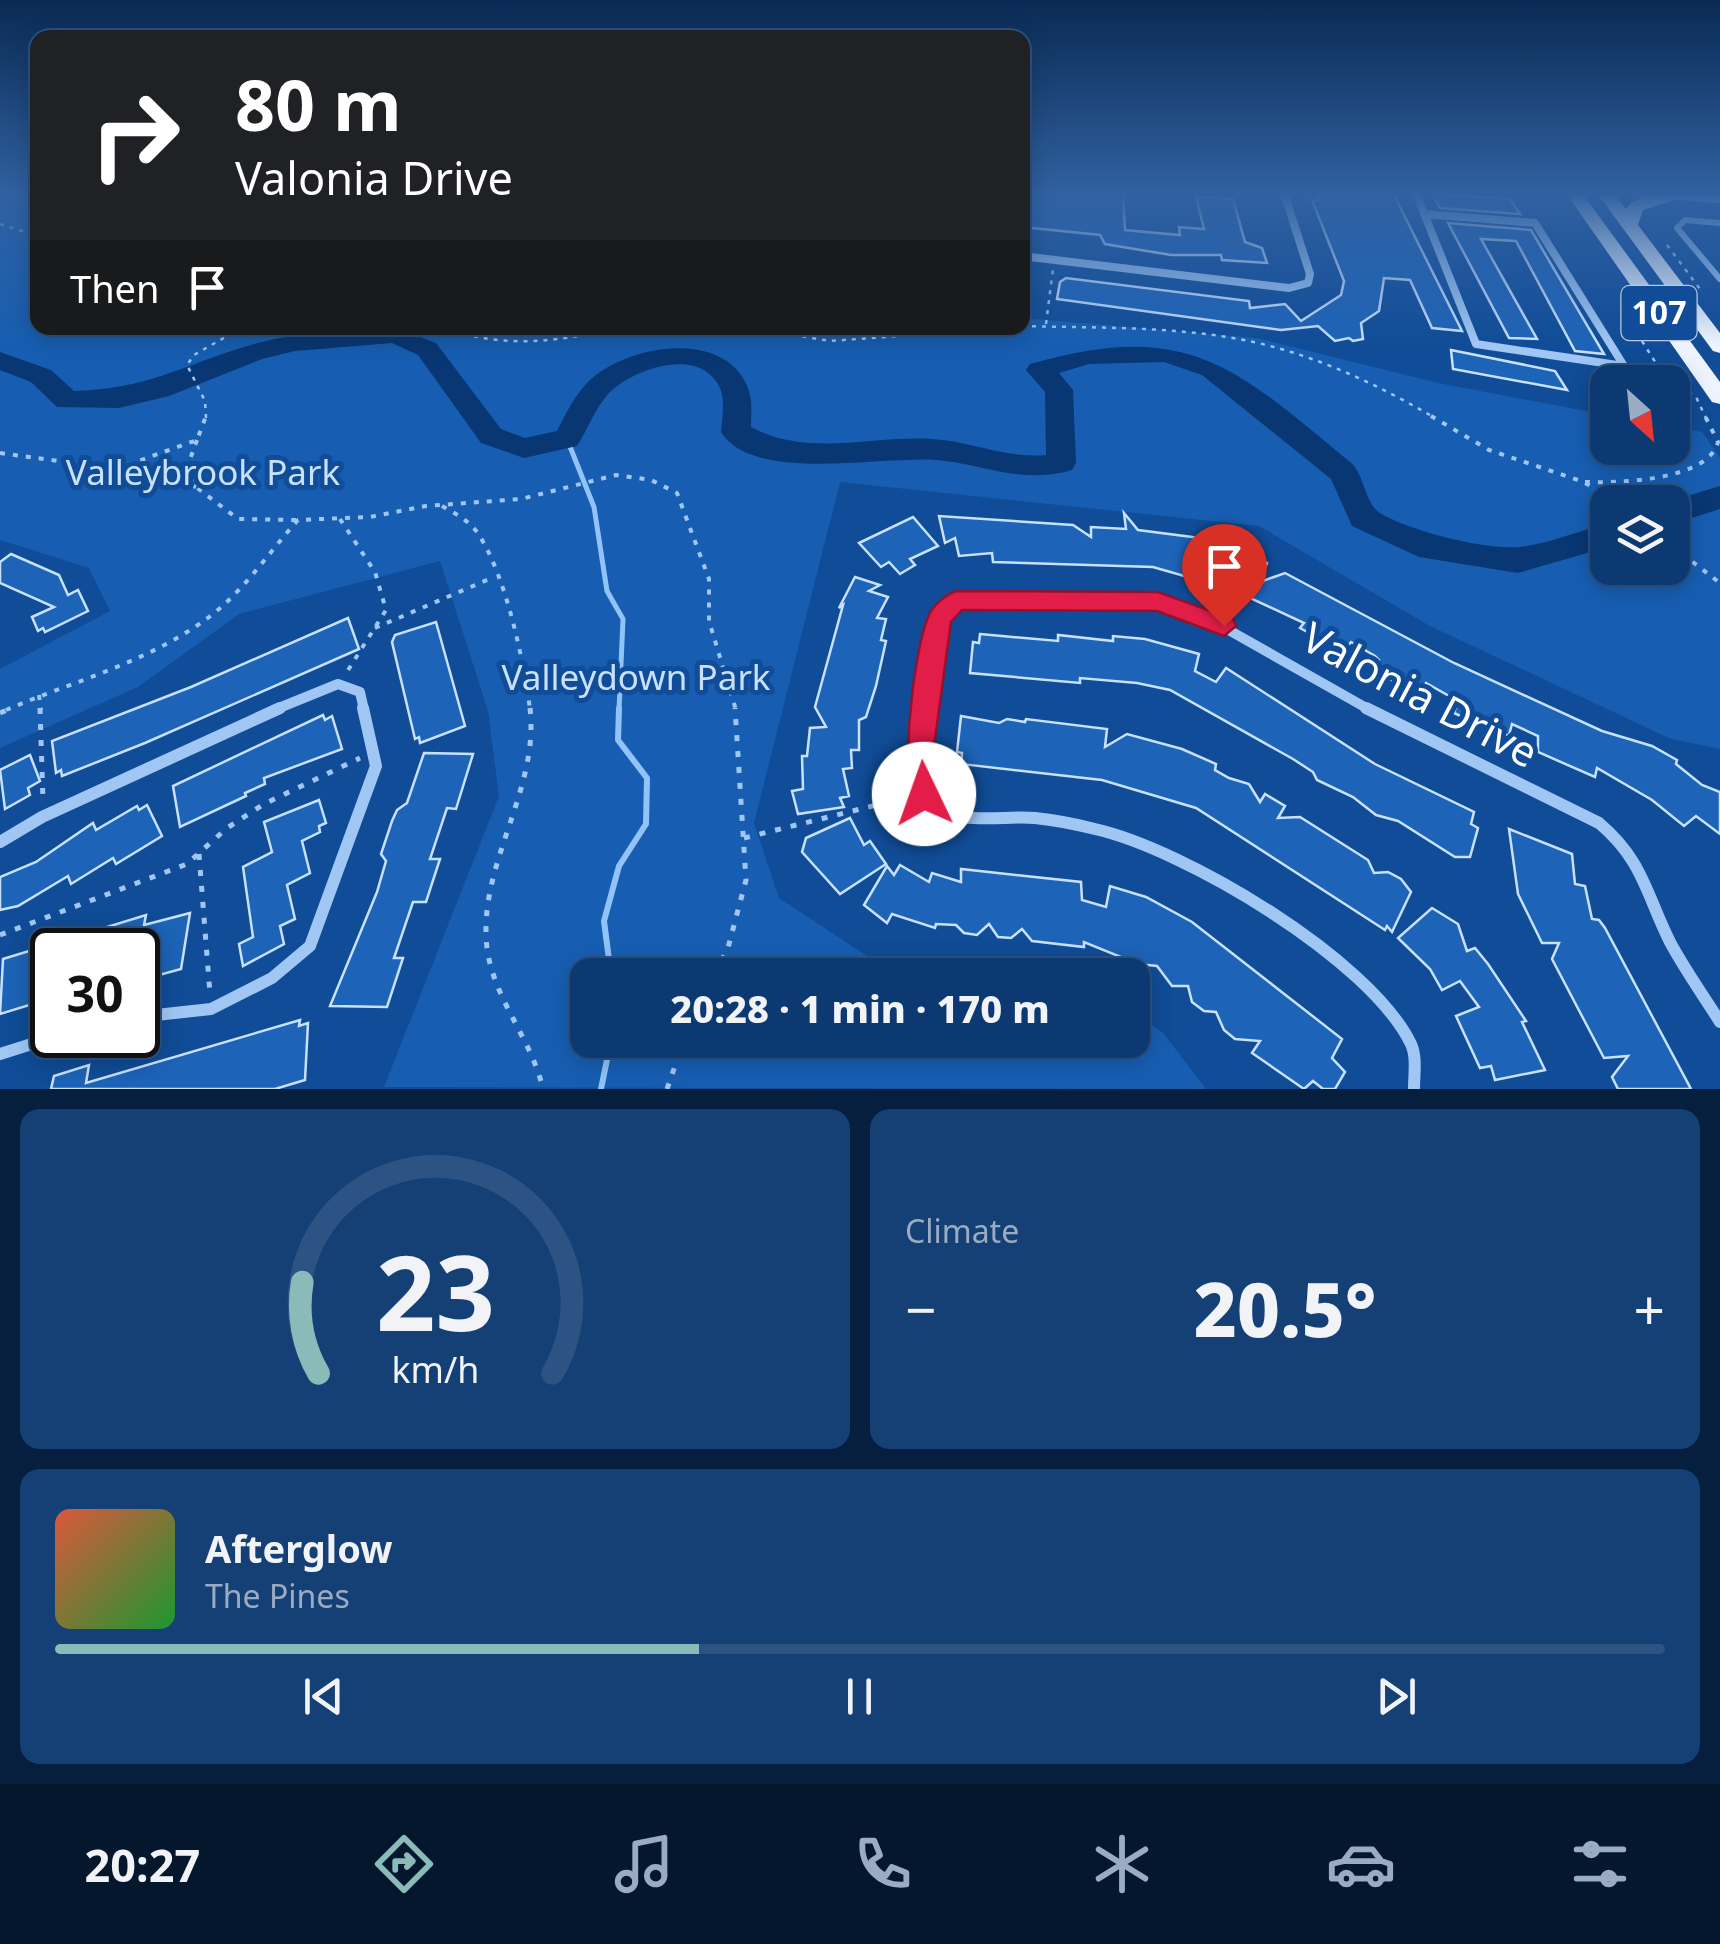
<!DOCTYPE html>
<html lang="en">
<head>
<meta charset="utf-8">
<style>
  :root { --surface:#0c3971; --page:#154076; --text:#f1f3f6; --muted:#9aacc3; --line:#2c5384; --accent:#8bbbb9 }
  body { margin:0; font-family:"Noto Sans",sans-serif; background:var(--page); color:var(--text); height:100vh; display:flex; flex-direction:column; font-size:38px; white-space:nowrap }
  * { box-sizing:border-box; margin:0 }
  p { font-size:32px; color:var(--muted) }
  .icon { flex:none; width:55px; height:55px; fill:none; stroke:currentColor; stroke-width:2; stroke-linecap:round; stroke-linejoin:round }
  .map { position:relative; height:1089px; overflow:hidden }
  .panel { display:flex; flex-direction:column; gap:20px; padding:20px; background:#071f3e; flex:1 }
  .panel>* { flex:none }
  .guide { position:absolute; left:30px; top:30px; width:1000px; height:305px; border-radius:20px; box-shadow:0 5px 25px #0003,0 0 0 2px var(--line); background:#202124; color:#fff; overflow:hidden }
  .needle { width:65px; rotate:153deg }
  .tools { position:absolute; left:1590px; top:365px; display:grid; gap:20px }
  .tools a { display:grid; place-items:center; width:100px; height:100px; border-radius:20px; background:var(--surface); box-shadow:0 5px 25px #0003,0 0 0 2px var(--line); font-size:50px }
  .speed { position:absolute; left:30px; top:928px; display:flex; gap:20px; font-size:50px; font-weight:700; text-align:center }
  .speed>* { display:grid; place-content:center; width:130px; height:130px; border-radius:50%; background:var(--surface); box-shadow:0 5px 25px #0003,0 0 0 2px var(--line); line-height:1 }
  .speed .limit { border:5px solid #111; border-radius:15px; background:#fff; color:#111 }
  .pin { position:absolute; display:grid; place-items:center; width:85px; height:85px; color:#fff; margin:-102px -42px; border-radius:50% 50% 50% 0; rotate:-45deg; box-shadow:0 0 10px #0007 }
  .pin .icon { rotate:45deg }
  .me { position:absolute; width:110px; margin:-55px; rotate:357deg; stroke-linejoin:round; filter:drop-shadow(0 0 8px #0008) }
  .turn { display:flex; align-items:center; gap:35px; height:210px; padding:0 40px; font-size:45px }
  .turn .icon { width:130px; height:130px; stroke-width:2.5 }
  .turn b { display:block; font-size:70px; line-height:85px }
  .then { display:flex; align-items:center; height:95px; padding:0 40px; background:#0003; gap:20px; font-size:38px }
  .big { font-size:75px; font-weight:800; line-height:1.1 }
  .panel .tile { flex:1; display:flex; flex-direction:column; justify-content:center; gap:15px; min-width:0; padding:0 35px; border-radius:20px; background:var(--page) }
  .panel .dial { align-items:center; gap:0 }
  .dial svg { height:260px; overflow:visible; fill:none; stroke:var(--line); stroke-width:7; stroke-linecap:round; text-anchor:middle }
  .dial text { fill:var(--text); stroke:none }
  .song { display:flex; align-items:center; gap:30px }
  .cover { width:120px; height:120px; border-radius:15px; background:linear-gradient(135deg,hsl(10 70% 55%),hsl(130 70% 35%)) }
  .played { height:10px; border-radius:5px; background:linear-gradient(90deg,var(--accent) 40%,var(--line) 40%) }
  .keys { display:flex; justify-content:space-around; direction:ltr }
  .heat { display:flex; justify-content:space-between; align-items:center; font-size:55px; direction:ltr }
  .panel .tiles { flex:1; display:grid; gap:20px; grid-template-columns:1fr 1fr }
  .tile:last-child { grid-column:span 2 }
  .trip { position:absolute; left:570px; top:958px; width:580px; height:100px; border-radius:20px; background:var(--surface); box-shadow:0 5px 25px #0003,0 0 0 2px var(--line); font-weight:800; line-height:100px; text-align:center }
  .tabs { display:flex; height:160px; justify-content:space-around; align-items:center; background:#05172d; color:var(--muted) }
  .tabs .icon { width:70px; height:70px }
  .tabs .selected { color:var(--accent) }
  .tabs b { font-size:45px; color:var(--text) }
  .map>svg:first-child { display:block }
  .green { fill:#175eb2; fill-rule:evenodd }
  .lines { fill:none; stroke-linecap:round; stroke-linejoin:round }
  .stream-far1 { stroke:#91c2f8; stroke-width:5 }
  .stream { stroke:#91c2f8; stroke-width:6 }
  .river { fill:#093773; fill-rule:evenodd }
  .building { fill:#1d63b7; stroke:#c8e1fe; stroke-width:2.5 }
  .path-far2 { stroke:#a0c7f4; stroke-width:2.5; stroke-dasharray:4 6; stroke-linecap:butt }
  .path-far1 { stroke:#a0c7f4; stroke-width:4; stroke-dasharray:5 8; stroke-linecap:butt }
  .path { stroke:#a0c7f4; stroke-width:5; stroke-dasharray:6 10; stroke-linecap:butt }
  .lane { stroke:#a0c7f4; stroke-width:6 }
  .street-far2 { stroke:#a0c7f4; stroke-width:8 }
  .street-far1 { stroke:#a0c7f4; stroke-width:10 }
  .street { stroke:#a0c7f4; stroke-width:12 }
  .secondary { fill:#d0e4fd; fill-rule:evenodd }
  .primary { fill:#edf4ff; fill-rule:evenodd }
  .route { fill:#e11d48; stroke:#92132f; stroke-width:2.5 }
  .labels { text-anchor:middle; stroke-width:10; stroke-linejoin:round; paint-order:stroke }
  .shield { fill:#104c97; stroke:#b7c9e0; stroke-width:2.5 }
  .shield-label { font-size:32px; font-weight:bold; fill:#fff }
  .park-label { font-size:35px; fill:#c8e1fe; stroke:#104c97 }
  .near-street-label { font-size:42px; fill:#fff; stroke:#104c97 }
</style>
</head>
<body>
<div class="map">
<svg width="1720" height="1089" viewBox="0 0 1720 1089">
  <rect width="100%" height="100%" fill="#104c97"/>
  <!-- green -->
  <path class="green" d="M0,193H37L38,328H1022L1023,318L1257,338L1438,383L1607,415L1608,448H1672L1673,427L1702,432L1720,458V749L1671,739L1430,626L1259,526L840,482L754,823L779,898L867,956L1060,975H588V1040H1132L1133,1010L1164,1034L1206,1089L384,1087L499,796L488,711L440,561L239,614L138,687L0,748V669L110,611L89,568L0,540ZM1608,502H1672V568H1608Z"/>
  <g class="lines">
    <!-- stream-far1 -->
    <path class="stream-far1" d="M567,439L594,507L607,591L623,619L619,710"/>
    <!-- stream -->
    <g class="stream">
      <path d="M611,975L604,921L619,866L646,824L647,778L618,740L619,708"/>
      <path d="M601,1089L611,1040"/>
    </g>
    <!-- river -->
    <g class="river">
      <path d="M397,328L436,343L501,429L525,438L557,431C566,413 576,393 591,379C629,345 725,328 748,388C753,400 751,415 751,427C808,458 871,435 932,439C971,441 1006,459 1046,455L1045,392L1026,370L1030,364C1187,319 1233,365 1350,462C1365,474 1364,503 1380,513C1410,531 1484,550 1519,547C1548,544 1579,531 1608,523V547L1518,573L1419,557L1352,526L1331,479L1202,375L1164,362L1089,364L1059,373L1073,390L1076,463L1072,470C1022,485 984,464 936,460C884,455 753,484 721,432C722,418 726,399 719,386C698,346 633,369 609,393C595,408 588,429 577,446L524,458L481,443L418,355L392,343L295,351L262,359L169,396L119,408L57,407L31,382L0,370V352L51,370L74,391C146,389 179,367 244,347C292,332 347,328 397,328Z"/>
      <path d="M1720,486V509L1672,524V502H1668Z"/>
    </g>
  </g>
  <!-- building -->
  <g class="building">
    <path d="M1022,193H1123L1125,230L1180,235L1179,227L1204,229L1196,197L1233,199L1245,242L1262,248L1267,263L1222,260L1221,255H1171L1105,244L1100,235L1023,227Z"/>
    <path d="M1316,193H1393L1462,331L1432,328L1410,280L1384,278L1379,311L1361,323L1363,339L1353,341L1349,338L1335,341L1318,326L1281,330L1057,299L1060,282L1066,278L1249,301L1250,308L1285,304L1301,321L1341,295L1344,281L1312,200H1319Z"/>
    <path d="M1432,194L1510,199L1520,214L1440,208Z"/>
    <path d="M1448,223L1531,230L1604,354L1575,351L1516,241L1481,239L1537,339L1509,338Z"/>
    <path d="M1451,350L1555,371L1567,390L1453,369Z"/>
    <path d="M1124,513L1138,530L1200,538L1258,558L1267,563L1260,582L1285,573L1454,663L1602,731L1652,746L1677,760L1676,764L1702,785L1720,792V834L1696,816L1684,826L1652,800L1597,768L1595,777L1538,752V736L1512,724L1509,735H1502L1454,713L1458,701L1426,683L1420,696L1373,670L1379,660L1375,656L1351,642L1343,652L1300,628L1304,623L1233,590L1153,567L993,562L992,553L959,556L955,538L945,543L939,516L1073,525L1091,537V527L1126,529Z"/>
    <path d="M913,517L938,546L910,559L915,565L900,574L889,562L881,567L859,543Z"/>
    <path d="M11,554L59,575L68,595L78,590L88,611L45,632L43,628L38,631L32,617L54,607L0,583V562Z"/>
    <path d="M855,577L880,585L869,591L888,597L877,618L886,619L881,640L886,641L876,686L866,717L859,720V750H851L852,768L843,769L849,796L840,798L844,807L798,814L792,791L803,789L802,756H807L810,728L826,727L815,707L843,605L839,608Z"/>
    <path d="M348,618L359,649L145,743L62,776L61,770L56,773L52,741L191,687Z"/>
    <path d="M436,622L465,726L420,743L419,737L415,739L392,642L395,635Z"/>
    <path d="M980,634L1058,641V635L1113,641V636L1145,639L1199,654L1195,671L1216,682L1226,668L1375,764L1474,812L1471,824L1478,828L1470,857H1455L1398,821L1376,815L1353,797L1317,780L1313,772L1293,759L1170,690L1137,683L1080,678V683L970,673L973,642L979,643Z"/>
    <path d="M323,715L325,720L332,716L342,749L264,778L265,784L245,793L246,796L180,827L173,786Z"/>
    <path d="M961,716L999,723L1007,719L1025,722L1026,719L1107,729L1105,747L1127,734L1182,749L1216,764L1215,770L1229,778L1249,784L1260,802L1265,794L1285,806L1278,818L1300,817L1368,860L1374,873L1388,872L1401,879L1411,892L1392,932L1387,926L1385,930L1196,808L1102,780L961,764L962,753L957,752Z"/>
    <path d="M424,753L473,754L456,809L447,808L430,859H440L426,902H413L394,958H403L387,1007L330,1006L377,892L386,861L381,854L392,821L397,810L407,803Z"/>
    <path d="M30,755L40,781L28,788L30,795L5,809L0,770Z"/>
    <path d="M319,800L326,823L319,826L320,832L302,841L310,873L287,885L295,919L280,926L284,944L243,966L239,944L253,937L243,867L272,852L264,822Z"/>
    <path d="M147,805L162,836L116,864L113,858L71,884L68,876L18,906L0,910V877L36,862L93,823L96,830L137,806L139,810Z"/>
    <path d="M850,818L864,845L870,841L886,864L840,894L802,852L806,838Z"/>
    <path d="M1509,829L1572,854L1575,884L1585,886L1592,919L1599,920L1605,928L1691,1089H1618L1612,1077L1628,1056L1604,1058L1552,959L1559,943H1542L1518,894Z"/>
    <path d="M900,865L929,882L932,873L961,882V869L1081,882L1082,900L1106,907L1110,886L1146,897L1192,922L1342,1039L1332,1058L1345,1072L1335,1089H1323L1313,1081L1304,1089L1252,1053L1260,1041L1235,1039L1224,1030L1216,1012L1204,1011L1192,1002L1188,986H1172L1157,966L1138,964L1084,942V947L1032,941L1022,929L1011,938L998,937L989,924L977,935L964,933L956,925L936,924L935,928L892,914L887,923L864,905L887,866L894,875Z"/>
    <path d="M1432,908L1458,924L1467,951L1475,948L1488,964L1526,1021L1522,1022L1545,1070L1495,1080L1491,1066L1480,1068L1456,1016L1479,1007L1460,981L1442,990L1430,969L1398,938Z"/>
    <path d="M190,913L181,969L141,980L138,950H52V998L0,1014L3,959L146,915L144,925Z"/>
    <path d="M300,1020L299,1026L308,1023L305,1080L275,1089H51L54,1076L89,1065L86,1083Z"/>
  </g>
  <g class="lines">
    <!-- path-far2 -->
    <g class="path-far2">
      <path d="M0,224L38,236"/>
      <path d="M1667,245L1700,289"/>
      <path d="M1046,324L1053,269"/>
      <path d="M1646,324L1633,327L1661,371L1696,397L1706,418"/>
      <path d="M1022,326C1096,328 1171,326 1244,340C1311,353 1377,384 1435,418"/>
      <path d="M445,328C504,349 557,342 617,328"/>
      <path d="M753,328L830,341L1009,328"/>
      <path d="M206,418L205,401L187,365L194,355L241,328"/>
    </g>
    <!-- path-far1 -->
    <g class="path-far1">
      <path d="M1431,416L1489,450L1584,482L1613,502"/>
      <path d="M197,440L188,465L196,487L238,519L296,520"/>
      <path d="M0,453L116,469L197,440L206,416"/>
      <path d="M118,469L165,476L196,487"/>
      <path d="M1585,482C1617,483 1708,481 1718,442L1705,416"/>
      <path d="M442,506C456,514 470,521 479,535C506,577 524,661 530,710"/>
      <path d="M340,519L375,572L386,610L345,675"/>
      <path d="M1672,546L1720,583"/>
      <path d="M375,628L494,577"/>
      <path d="M39,695L41,710"/>
      <path d="M6,710C74,681 149,662 209,617C244,591 269,552 298,520L370,517L426,506L521,499L616,475L651,480L677,493L709,579V621L736,710"/>
    </g>
    <!-- path -->
    <g class="path">
      <path d="M40,708L43,800"/>
      <path d="M530,708C539,786 485,855 486,932C486,992 530,1033 543,1089"/>
      <path d="M0,713L12,708"/>
      <path d="M744,838L909,797"/>
      <path d="M199,854L210,994"/>
      <path d="M0,935L187,864L227,828L264,804L360,758"/>
      <path d="M714,975L728,948L746,880L735,708"/>
      <path d="M667,1089L684,1040"/>
    </g>
    <!-- lane -->
    <path class="lane" d="M1720,223L1685,220L1677,228L1720,279"/>
    <!-- street-far2 -->
    <g class="street-far2">
      <path d="M1416,193L1476,344L1624,366"/>
      <path d="M1426,214L1535,223L1624,366"/>
      <path d="M1022,256L1289,288L1308,283L1310,274L1284,193"/>
    </g>
    <!-- street-far1 -->
    <g class="street-far1">
      <path d="M274,710L338,684L360,692L364,710"/>
      <path d="M927,710L944,611L956,601L974,599L1158,602L1202,615L1370,710"/>
    </g>
    <!-- street -->
    <g class="street">
      <path d="M927,708C923,735 906,782 931,803C957,827 1003,815 1035,818C1055,820 1075,824 1095,829C1184,849 1370,959 1411,1044C1417,1057 1414,1074 1414,1089"/>
      <path d="M1366,708L1599,823C1643,860 1646,894 1670,942C1685,970 1703,995 1720,1022"/>
      <path d="M0,842L42,817L280,708"/>
      <path d="M138,1017L211,1009L272,978L310,946L376,766L363,708"/>
      <path d="M0,1054L60,1035"/>
    </g>
    <!-- secondary -->
    <path class="secondary" d="M1634,193L1720,195V203L1641,197Z"/>
    <!-- primary -->
    <g class="primary">
      <path d="M1566,193H1582L1720,382V404L1712,402Z"/>
      <path d="M1597,193H1614L1626,209C1636,194 1662,193 1679,193L1678,199L1643,210L1638,225L1720,333V353L1713,351Z"/>
    </g>
  </g>
  <!-- sky -->
  <linearGradient id="sky" x2="0" y2="1"><stop stop-color="#092a53"/><stop offset="0.56" stop-color="#3161a1"/><stop offset="1" stop-color="#3161a1" stop-opacity="0"/></linearGradient>
  <rect width="1720" height="345" fill="url(#sky)"/>
  <!-- route -->
  <path class="route" d="M956,591L1158,592L1233,619L1236,626L1224,636L1157,611L962,610L951,622L932,761L937,794L933,803L924,806L914,803C900,771 914,650 928,617C932,606 945,595 956,591Z"/>
  <g class="labels">
    <!-- shield labels -->
    <rect class="shield" x="1621.5" y="286" width="75" height="54" rx="8"/>
    <g class="shield-label">
      <text x="1659" y="324">107</text>
    </g>
    <!-- park labels -->
    <g class="park-label">
      <text x="203" y="485">Valleybrook Park</text>
      <text x="636" y="690">Valleydown Park</text>
    </g>
    <!-- near-street labels -->
    <g class="near-street-label">
      <text transform="translate(1420 695) rotate(28)" y="15">Valonia Drive</text>
    </g>
  </g>
</svg>
<div class="tools">
<a><svg class="needle" viewBox="-14 -14 28 28"><path d="M0-13l5 13h-10z" fill="#e53935"/><path d="M0 13l5-13h-10z" fill="#9aacc3"/></svg></a>
<a><svg class="icon" aria-label="layers" viewBox="0 0 24 24"><path d="M12 4l9 5-9 5-9-5zM3 14l9 5 9-5"/></svg></a>
</div>
<div class="speed"><div class="limit">30</div></div>
<div class="pin" style="left:1224px;top:626px;background:#d93025"><svg class="icon" aria-label="arrive" viewBox="0 0 24 24"><path d="M6 21V4h12l-3 4 3 4H6"/></svg></div>
<svg class="me" style="left:924px;top:794px" viewBox="-20 -20 40 40"><circle r="19" fill="#fff"/><path d="M0-13L10 11 0 6-10 11z" fill="#e11d48"/></svg>
<div class="trip">20:28 · 1 min · 170 m</div>
<div class="guide">
<div class="turn"><svg class="icon" aria-label="right" viewBox="0 0 24 24"><path d="M7 20v-9h11M14 6l5 5-5 5"/></svg><div><b>80 m</b>Valonia Drive</div></div>
<div class="then">Then<svg class="icon" aria-label="arrive" viewBox="0 0 24 24"><path d="M6 21V4h12l-3 4 3 4H6"/></svg></div>
</div>
</div>
<section class="panel">
<div class="tiles">
<div class="tile dial"><svg viewBox="0 0 100 80">
<path d="M14 69A42 42 0 1 1 86 69"/>
<path d="M14 69A42 42 0 0 1 9 41" stroke="#8bbbb9"/>
<text x="50" y="56" font-size="32" font-weight="700">23</text>
<text x="50" y="72" font-size="11">km/h</text>
</svg></div>
<div class="tile"><p>Climate</p>
<div class="heat"><a>−</a><b class="big">20.5°</b><a>+</a></div>
</div>
<div class="tile">
<div class="song"><i class="cover"></i><div><b>Afterglow</b><p>The Pines</p></div></div>
<div class="played"></div>
<div class="keys"><svg class="icon" aria-label="previous" viewBox="0 0 24 24"><path d="M18 5L8 12l10 7zM5 5v14"/></svg><svg class="icon" aria-label="pause" viewBox="0 0 24 24"><path d="M8 5v14M16 5v14"/></svg><svg class="icon" aria-label="next" viewBox="0 0 24 24"><path d="M6 5l10 7-10 7zM19 5v14"/></svg></div>
</div>
</div>
</section>
<nav class="tabs">
<b>20:27</b>
<svg class="icon selected" aria-label="directions" viewBox="0 0 24 24"><path d="M12 3l9 9-9 9-9-9zM9 14v-3h6M13 9l2 2-2 2"/></svg>
<svg class="icon" aria-label="music" viewBox="0 0 24 24"><path d="M9 18V5l10-2v13"/><circle cx="6" cy="18" r="3"/><circle cx="16" cy="16" r="3"/></svg>
<svg class="icon" aria-label="phone" viewBox="0 0 24 24"><path d="M5 4h4l2 5-3 2q2 4 5 5l2-3 5 2v4C11 20 4 13 5 4z"/></svg>
<svg class="icon" aria-label="climate" viewBox="0 0 24 24"><path d="M12 3v18M4 7l16 10M4 17L20 7"/></svg>
<svg class="icon" aria-label="car" viewBox="0 0 24 24"><path d="M5 17H2v-5l4-1 3-4h7l3 4 3 1v5h-3M9 17h6M6 11h13"/><circle cx="7" cy="17" r="2"/><circle cx="17" cy="17" r="2"/></svg>
<svg class="icon" aria-label="filters" viewBox="0 0 24 24"><path d="M4 7h16M4 17h16"/><circle cx="9" cy="7" r="2"/><circle cx="15" cy="17" r="2"/></svg>
</nav>
</body>
</html>
